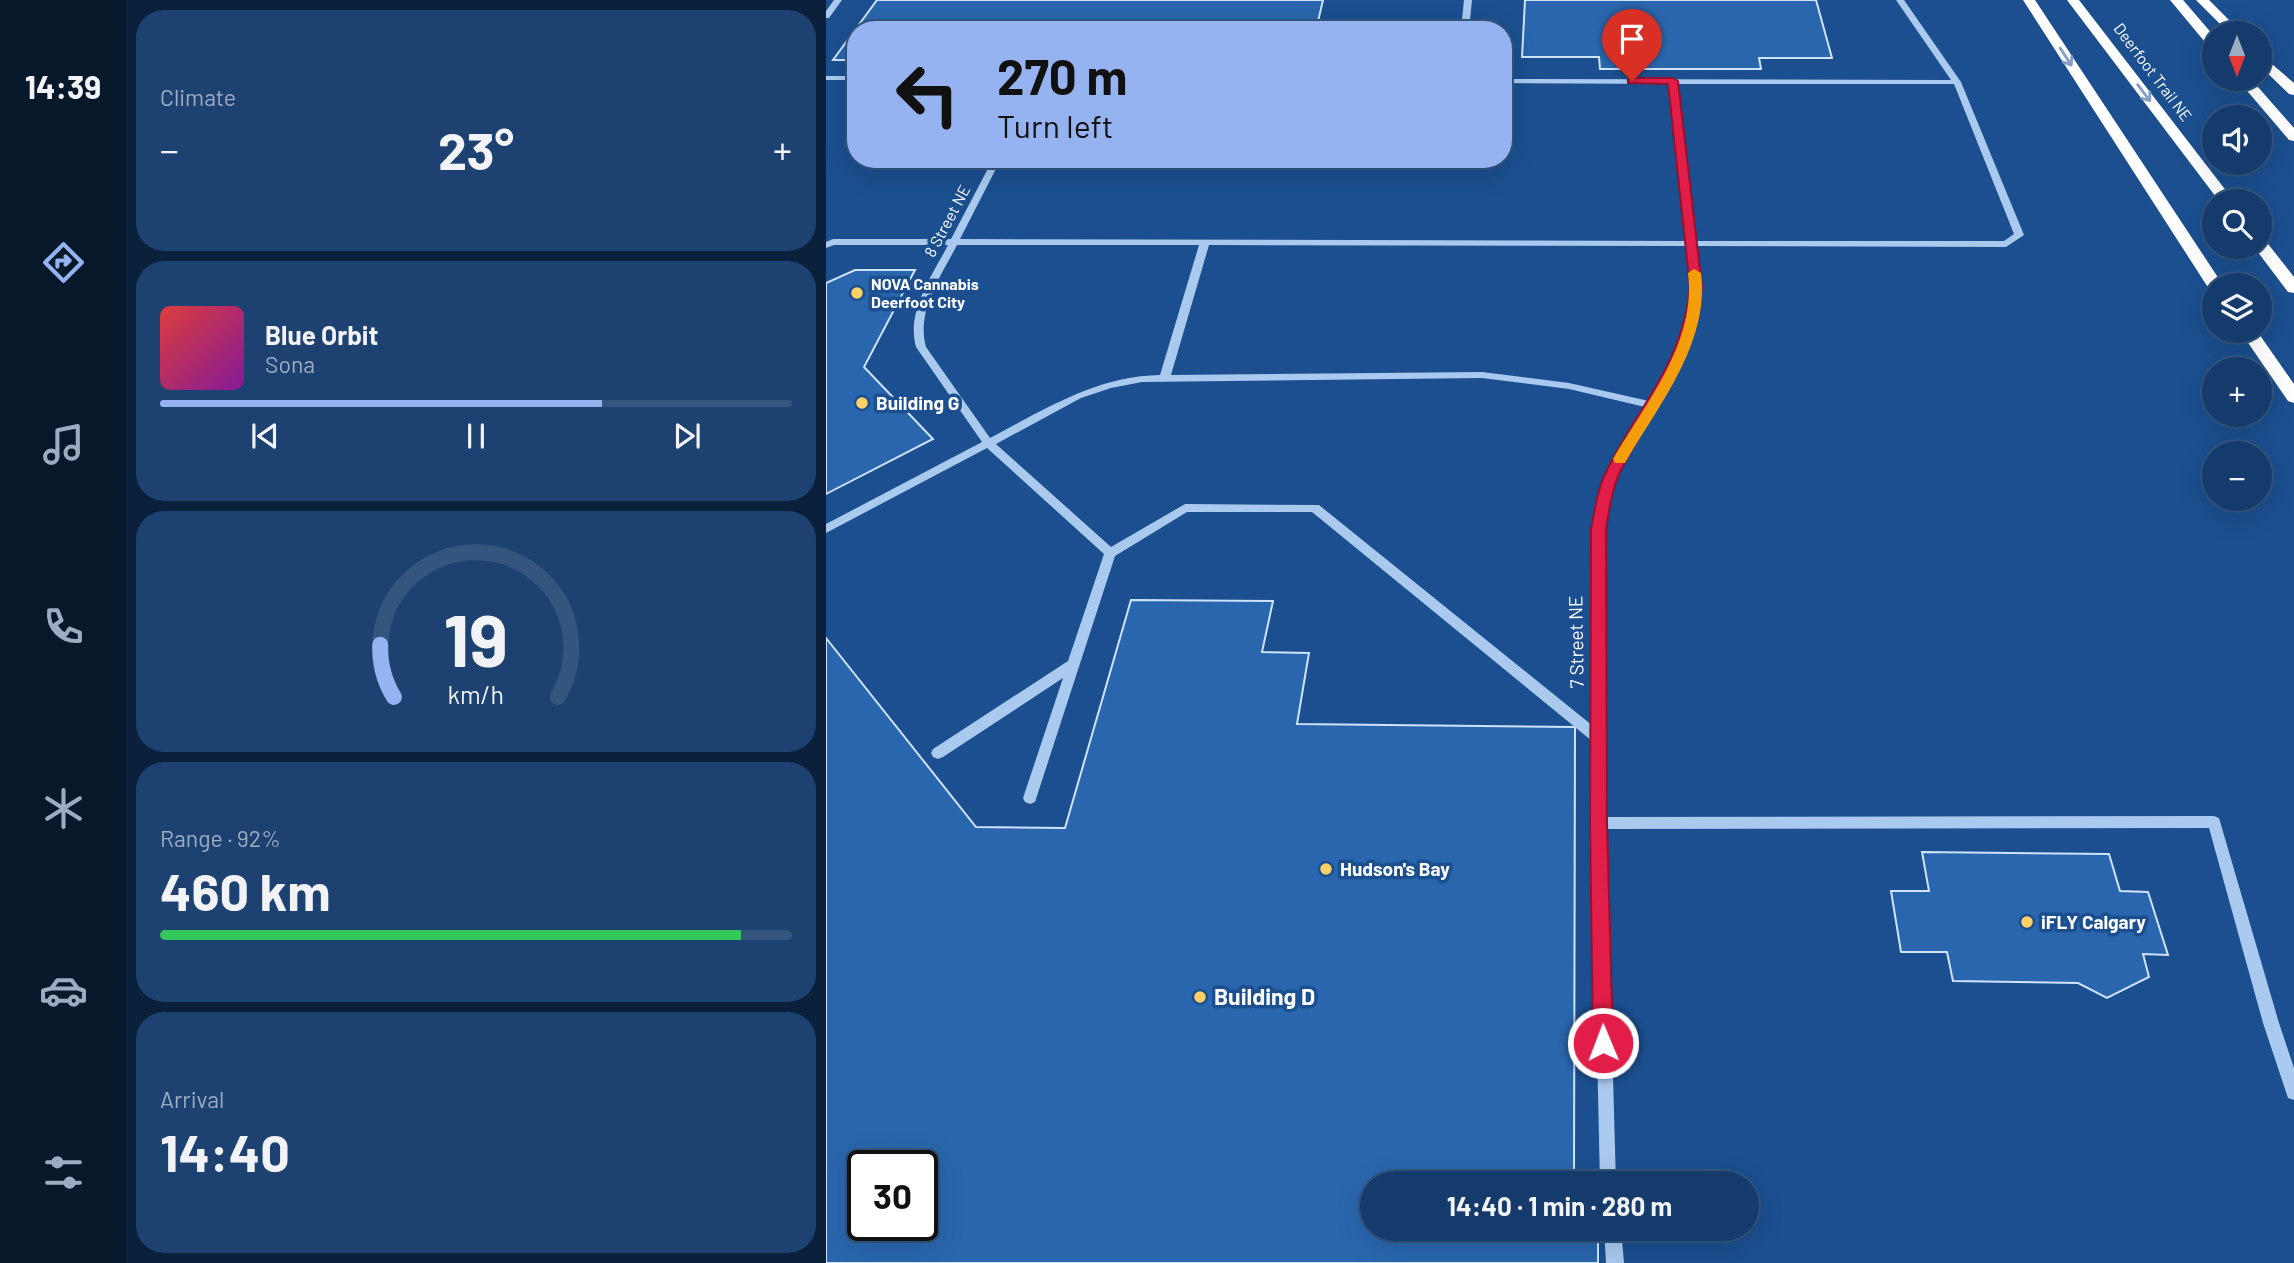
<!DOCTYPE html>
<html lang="en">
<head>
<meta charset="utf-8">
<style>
  :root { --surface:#143b6b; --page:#1d4271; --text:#f1f3f6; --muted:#9dadc1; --line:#33557e; --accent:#95b2f1 }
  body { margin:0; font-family:Barlow,sans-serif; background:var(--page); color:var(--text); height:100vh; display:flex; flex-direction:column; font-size:26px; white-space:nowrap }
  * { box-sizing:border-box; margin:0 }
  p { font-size:23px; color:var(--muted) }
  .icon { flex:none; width:38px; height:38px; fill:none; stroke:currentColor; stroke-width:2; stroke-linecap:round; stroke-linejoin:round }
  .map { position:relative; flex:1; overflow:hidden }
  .side { display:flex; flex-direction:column; gap:10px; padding:10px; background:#0b203b; width:700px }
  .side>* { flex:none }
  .hud { position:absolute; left:21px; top:21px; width:665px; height:147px; border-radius:28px; box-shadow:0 7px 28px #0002,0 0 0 2px var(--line); background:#95b2f1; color:#111; overflow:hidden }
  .needle { width:46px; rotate:180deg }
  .tools { position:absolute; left:1376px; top:21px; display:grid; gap:14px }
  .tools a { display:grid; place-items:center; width:70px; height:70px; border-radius:50%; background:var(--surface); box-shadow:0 7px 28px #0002,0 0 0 2px var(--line); font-size:35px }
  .speed { position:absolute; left:21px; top:1150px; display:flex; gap:14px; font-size:35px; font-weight:700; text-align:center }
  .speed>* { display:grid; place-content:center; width:91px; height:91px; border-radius:50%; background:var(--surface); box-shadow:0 7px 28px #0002,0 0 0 2px var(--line); line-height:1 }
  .speed .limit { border:4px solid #111; border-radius:10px; background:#fff; color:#111 }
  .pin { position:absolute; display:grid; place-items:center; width:60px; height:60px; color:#fff; margin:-72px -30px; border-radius:50% 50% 50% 0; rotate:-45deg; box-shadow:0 0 7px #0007 }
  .pin .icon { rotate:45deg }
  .me { position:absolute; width:77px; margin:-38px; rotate:359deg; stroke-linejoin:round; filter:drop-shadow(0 0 5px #0008) }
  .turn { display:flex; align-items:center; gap:24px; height:147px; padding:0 35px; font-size:32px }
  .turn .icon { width:91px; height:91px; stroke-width:2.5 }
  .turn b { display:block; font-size:49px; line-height:60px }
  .big { font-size:52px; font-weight:700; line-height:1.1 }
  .side .card { flex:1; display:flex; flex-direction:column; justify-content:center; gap:10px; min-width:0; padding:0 24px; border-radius:28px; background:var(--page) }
  .side .dial { align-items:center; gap:0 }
  .dial svg { height:182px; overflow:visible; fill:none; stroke:var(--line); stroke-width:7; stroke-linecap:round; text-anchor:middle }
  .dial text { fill:var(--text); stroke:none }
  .song { display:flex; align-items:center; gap:21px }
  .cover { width:84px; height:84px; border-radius:10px; background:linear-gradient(135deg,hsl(0 70% 55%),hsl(290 70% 35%)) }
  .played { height:7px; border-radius:4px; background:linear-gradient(90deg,var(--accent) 70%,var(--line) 70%) }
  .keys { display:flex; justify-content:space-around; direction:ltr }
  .heat { display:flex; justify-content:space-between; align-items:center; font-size:38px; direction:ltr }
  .charge { height:10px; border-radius:5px; background:linear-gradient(90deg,#34c759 92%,var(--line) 0) }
  .trip { position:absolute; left:534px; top:1171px; width:399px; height:70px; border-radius:35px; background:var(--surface); box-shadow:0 7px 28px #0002,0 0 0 2px var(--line); font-weight:700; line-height:70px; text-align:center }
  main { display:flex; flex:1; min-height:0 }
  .menu { display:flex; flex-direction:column; width:126px; justify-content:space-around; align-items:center; background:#08182b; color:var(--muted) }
  .menu .icon { width:49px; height:49px }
  .menu .current { color:var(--accent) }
  .menu b { font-size:32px; color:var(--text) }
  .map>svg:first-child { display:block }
  .building { fill:#2a66ad; stroke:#cfe3fa; stroke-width:2; fill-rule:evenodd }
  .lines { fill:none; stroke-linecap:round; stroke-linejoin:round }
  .minor { fill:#a9c9ee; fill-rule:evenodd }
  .highway { fill:#fff; fill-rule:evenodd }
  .oneway { stroke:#829ec1 }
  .route { fill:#e11d48; stroke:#92132f; stroke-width:2 }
  .slow { fill:#f59e0b }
  .poi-dot { fill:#ffd166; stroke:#1b4f8f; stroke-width:2.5 }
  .labels { text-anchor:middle; stroke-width:7; stroke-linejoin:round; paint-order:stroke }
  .far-street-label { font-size:16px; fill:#fff; stroke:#1b4f8f }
  .far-poi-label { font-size:16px; font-weight:bold; fill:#fff; stroke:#1b4f8f; text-anchor:start }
  .poi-label { font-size:19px; font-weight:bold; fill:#fff; stroke:#1b4f8f; text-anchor:start }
  .street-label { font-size:19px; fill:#fff; stroke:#1b4f8f }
  .near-poi-label { font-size:23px; font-weight:bold; fill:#fff; stroke:#1b4f8f; text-anchor:start }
</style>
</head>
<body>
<main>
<nav class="menu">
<b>14:39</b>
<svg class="icon current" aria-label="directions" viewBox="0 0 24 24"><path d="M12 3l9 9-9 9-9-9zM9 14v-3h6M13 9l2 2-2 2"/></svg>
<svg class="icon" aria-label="music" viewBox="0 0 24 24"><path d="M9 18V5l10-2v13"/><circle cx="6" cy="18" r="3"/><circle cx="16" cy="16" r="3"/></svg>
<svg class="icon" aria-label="phone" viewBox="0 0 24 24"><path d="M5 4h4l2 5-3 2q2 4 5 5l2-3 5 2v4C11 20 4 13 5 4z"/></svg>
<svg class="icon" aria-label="climate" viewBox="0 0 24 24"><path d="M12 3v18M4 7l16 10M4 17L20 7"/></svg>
<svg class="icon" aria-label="car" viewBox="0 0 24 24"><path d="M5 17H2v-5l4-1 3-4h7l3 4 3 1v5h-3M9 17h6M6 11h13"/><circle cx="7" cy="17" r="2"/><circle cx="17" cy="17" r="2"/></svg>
<svg class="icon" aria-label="filters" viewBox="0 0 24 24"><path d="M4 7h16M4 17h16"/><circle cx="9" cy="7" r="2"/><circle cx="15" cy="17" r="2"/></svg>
</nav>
<section class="side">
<div class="card"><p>Climate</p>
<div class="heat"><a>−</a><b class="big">23°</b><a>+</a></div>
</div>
<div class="card">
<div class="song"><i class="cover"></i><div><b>Blue Orbit</b><p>Sona</p></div></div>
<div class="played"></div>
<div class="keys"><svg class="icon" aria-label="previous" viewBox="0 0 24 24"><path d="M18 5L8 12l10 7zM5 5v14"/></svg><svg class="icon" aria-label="pause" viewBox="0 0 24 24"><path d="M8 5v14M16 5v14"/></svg><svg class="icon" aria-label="next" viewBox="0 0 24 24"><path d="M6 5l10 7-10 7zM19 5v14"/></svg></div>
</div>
<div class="card dial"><svg viewBox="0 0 100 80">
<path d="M14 69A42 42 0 1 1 86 69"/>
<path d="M14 69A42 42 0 0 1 8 46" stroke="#95b2f1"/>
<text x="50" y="56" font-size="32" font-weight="700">19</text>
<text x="50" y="72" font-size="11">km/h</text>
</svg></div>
<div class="card"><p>Range · 92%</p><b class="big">460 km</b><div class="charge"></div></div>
<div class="card"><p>Arrival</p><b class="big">14:40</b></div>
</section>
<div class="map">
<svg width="1468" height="1263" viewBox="0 0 1468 1263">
  <rect width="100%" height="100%" fill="#1b4f8f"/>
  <!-- building -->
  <g class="building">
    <path d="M51,0H497L490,30H30V60H7Z"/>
    <path d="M699,0H990L1006,58H933L935,69H774L773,57H696Z"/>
    <path d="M29,270H89L38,367L107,439L0,494V283Z"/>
    <path d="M305,600L447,601L436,652L483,653L471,724L749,727L748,1183H546V1228H748V1239H772V1263H0V638L150,827L239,828ZM37,1166H96V1225H37Z"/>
    <path d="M1096,852L1283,854L1294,891L1322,892L1342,955L1317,954L1323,977L1281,998L1252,983L1127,981L1121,952H1075L1065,891H1103Z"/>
  </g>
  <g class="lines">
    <!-- minor -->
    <g class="minor">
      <path d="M8,0H16L3,18H0V11Z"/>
      <path d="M638,0H646L643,30H635Z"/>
      <path d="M1070,0H1078L1135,82L1198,235L1180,247L870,246C874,278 876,307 867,337C851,387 811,427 791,475C785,490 782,506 780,522V817L1388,816L1393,818L1453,1023L1468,1068V1100L1462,1098L1437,1023L1383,828L780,829L790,1183H774L766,823V741L486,512H361L289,556L209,802L204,804L199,802L197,798L237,678L117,757L112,759L107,757L105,753L107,749L242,661L278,554L161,448L0,533V524L156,442L90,347C80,311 106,276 122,245H8L0,248V242L7,239H125L167,159H175L134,239L860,241L843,84L677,83V79L1125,80ZM851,84H1128L1188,234L1178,241H869ZM131,245H373L334,375C271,376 219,409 164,438L100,347C90,311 115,276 131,245ZM383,245L861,246C862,260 866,276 865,290C863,332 845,366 823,401L743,383L656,372L345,375ZM656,378L743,389L819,407C795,445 776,477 768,522L767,726L493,505L359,504L285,547L170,444L255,398L285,388L316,382Z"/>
      <rect x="0" y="76" width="30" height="4"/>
      <path d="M778,1228H795L798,1263H780Z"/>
    </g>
    <!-- highway -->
    <g class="highway">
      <path d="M1197,0H1209L1397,285H1388V290L1383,289Z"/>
      <path d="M1241,0H1253L1408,201H1393Z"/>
      <path d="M1344,0H1357L1388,36V48L1383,47Z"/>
      <path d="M1370,0H1383L1416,33H1403Z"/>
      <path d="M1433,53L1468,83V95L1463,94L1433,65Z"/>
      <path d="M1411,79H1425L1468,128V141L1463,140Z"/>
      <path d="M1433,238L1439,240L1468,277V293L1462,292L1428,247H1433Z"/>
      <path d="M1414,331H1431L1468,384V403L1462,401Z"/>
    </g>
  </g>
  <!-- one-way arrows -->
  <defs><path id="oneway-shaft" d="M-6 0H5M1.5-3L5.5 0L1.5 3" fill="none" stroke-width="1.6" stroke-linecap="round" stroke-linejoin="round" transform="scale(1.75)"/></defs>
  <g class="oneway">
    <use href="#oneway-shaft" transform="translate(1240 57) rotate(57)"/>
    <use href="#oneway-shaft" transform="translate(1318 93) rotate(53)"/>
  </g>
  <!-- route -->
  <path class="route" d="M806,78H847L852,81L876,287C869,367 827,404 794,472C786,490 783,510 780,529L781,823L787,1043L784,1050L777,1053L770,1050L767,1043L764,823L765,529C769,510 771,490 780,472C813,404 856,367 864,287L842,84L802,83V79Z"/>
  <!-- slow -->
  <path class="slow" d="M868,269L875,273C884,343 832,406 799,463H789L787,459C820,403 871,342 862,273Z"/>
  <!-- markers -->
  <g class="poi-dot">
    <circle cx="31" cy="293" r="7"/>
    <circle cx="36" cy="403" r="7"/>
    <circle cx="500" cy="869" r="7"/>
    <circle cx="1201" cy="922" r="7"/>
    <circle cx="374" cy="997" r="7"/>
  </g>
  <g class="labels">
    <!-- far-street labels -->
    <g class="far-street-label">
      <text transform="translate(1327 72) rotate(53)" y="6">Deerfoot Trail NE</text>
      <text transform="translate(121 221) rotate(-62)" y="6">8 Street NE</text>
    </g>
    <!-- far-poi labels -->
    <g class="far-poi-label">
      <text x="45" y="290">NOVA Cannabis<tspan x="45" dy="18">Deerfoot City</tspan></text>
    </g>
    <!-- poi labels -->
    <g class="poi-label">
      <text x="50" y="410">Building G</text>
      <text x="514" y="876">Hudson's Bay</text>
      <text x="1215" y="929">iFLY Calgary</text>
    </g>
    <!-- street labels -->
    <g class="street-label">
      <text transform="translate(750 642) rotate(-91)" y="7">7 Street NE</text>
    </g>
    <!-- near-poi labels -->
    <g class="near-poi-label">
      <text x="388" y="1005">Building D</text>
    </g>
  </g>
</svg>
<div class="tools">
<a><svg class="needle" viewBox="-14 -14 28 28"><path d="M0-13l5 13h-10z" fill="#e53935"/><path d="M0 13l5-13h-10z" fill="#9dadc1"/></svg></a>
<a><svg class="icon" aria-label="sound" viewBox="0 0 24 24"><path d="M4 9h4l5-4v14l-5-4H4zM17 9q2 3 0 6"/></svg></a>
<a><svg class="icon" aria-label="search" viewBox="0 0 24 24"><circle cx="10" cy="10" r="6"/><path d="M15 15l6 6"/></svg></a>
<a><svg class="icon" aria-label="layers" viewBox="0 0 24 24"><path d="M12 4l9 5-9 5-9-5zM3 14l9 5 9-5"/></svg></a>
<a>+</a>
<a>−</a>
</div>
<div class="speed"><div class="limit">30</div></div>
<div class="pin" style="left:806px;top:81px;background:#d93025"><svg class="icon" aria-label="arrive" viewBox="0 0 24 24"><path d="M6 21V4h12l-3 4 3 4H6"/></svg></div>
<svg class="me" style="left:777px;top:1043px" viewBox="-20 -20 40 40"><circle r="17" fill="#e11d48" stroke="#fff" stroke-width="3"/><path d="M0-11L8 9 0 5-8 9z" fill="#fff"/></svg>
<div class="trip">14:40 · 1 min · 280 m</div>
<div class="hud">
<div class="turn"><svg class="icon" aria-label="left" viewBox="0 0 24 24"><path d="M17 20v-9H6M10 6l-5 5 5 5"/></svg><div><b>270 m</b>Turn left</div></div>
</div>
</div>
</main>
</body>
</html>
